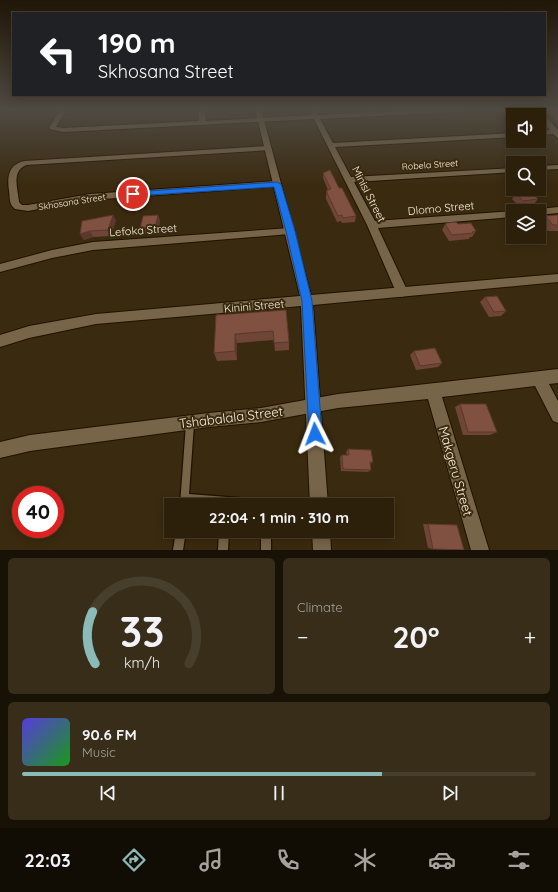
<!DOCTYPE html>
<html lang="en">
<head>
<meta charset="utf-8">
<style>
  :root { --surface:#2c200b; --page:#382d19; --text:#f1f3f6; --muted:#a6a39d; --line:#483e2c; --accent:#8bbbb9 }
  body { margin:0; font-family:Quicksand,sans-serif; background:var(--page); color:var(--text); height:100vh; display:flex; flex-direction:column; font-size:15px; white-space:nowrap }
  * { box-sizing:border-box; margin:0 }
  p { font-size:13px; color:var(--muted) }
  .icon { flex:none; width:22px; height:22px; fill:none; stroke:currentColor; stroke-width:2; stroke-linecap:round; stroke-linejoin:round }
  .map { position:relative; height:550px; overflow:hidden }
  .side { display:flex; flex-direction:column; gap:8px; padding:8px; background:#181206; flex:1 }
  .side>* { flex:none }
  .top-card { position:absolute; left:12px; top:12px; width:534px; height:84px; border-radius:0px; box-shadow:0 2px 10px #0003,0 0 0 1px var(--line); background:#202124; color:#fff; overflow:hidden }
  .tools { position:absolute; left:506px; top:108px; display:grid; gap:8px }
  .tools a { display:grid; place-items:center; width:40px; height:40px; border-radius:0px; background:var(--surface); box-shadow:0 2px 10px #0003,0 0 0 1px var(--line); font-size:20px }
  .speed { position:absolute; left:12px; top:486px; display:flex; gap:8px; font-size:20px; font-weight:700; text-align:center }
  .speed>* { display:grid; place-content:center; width:52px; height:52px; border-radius:50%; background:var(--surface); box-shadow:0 2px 10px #0003,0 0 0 1px var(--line); line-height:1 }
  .speed .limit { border:6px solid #d22; background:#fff; color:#111 }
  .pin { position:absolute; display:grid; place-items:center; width:34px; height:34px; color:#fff; margin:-17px; border:2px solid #fff; border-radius:50%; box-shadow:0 1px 4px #0007 }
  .me { position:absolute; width:44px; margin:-22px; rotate:357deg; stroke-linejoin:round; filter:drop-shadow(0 0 3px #0008) }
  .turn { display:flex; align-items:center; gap:14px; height:84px; padding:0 20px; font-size:18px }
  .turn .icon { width:52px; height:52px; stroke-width:2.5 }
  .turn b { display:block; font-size:28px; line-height:34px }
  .big { font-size:30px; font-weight:800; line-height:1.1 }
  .side .card { flex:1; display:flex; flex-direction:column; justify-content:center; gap:6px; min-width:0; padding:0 14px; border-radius:6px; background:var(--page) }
  .side .dial { align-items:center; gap:0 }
  .dial svg { height:104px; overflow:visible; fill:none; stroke:var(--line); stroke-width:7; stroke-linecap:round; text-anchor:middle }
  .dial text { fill:var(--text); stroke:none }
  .song { display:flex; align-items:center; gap:12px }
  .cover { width:48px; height:48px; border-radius:6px; background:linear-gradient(135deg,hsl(250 70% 55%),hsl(120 70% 35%)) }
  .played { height:4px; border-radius:2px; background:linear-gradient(90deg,var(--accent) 70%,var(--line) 70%) }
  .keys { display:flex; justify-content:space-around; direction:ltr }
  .heat { display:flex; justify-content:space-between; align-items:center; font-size:22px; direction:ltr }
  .side .tiles { flex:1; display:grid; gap:8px; grid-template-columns:1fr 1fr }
  .card:last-child { grid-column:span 2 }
  .trip { position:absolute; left:164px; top:498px; width:230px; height:40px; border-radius:0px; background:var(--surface); box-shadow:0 2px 10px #0003,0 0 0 1px var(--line); font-weight:800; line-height:40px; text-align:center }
  .dock { display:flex; height:64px; justify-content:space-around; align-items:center; background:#120d04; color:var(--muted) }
  .dock .icon { width:28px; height:28px }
  .dock .active { color:var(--accent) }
  .dock b { font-size:18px; color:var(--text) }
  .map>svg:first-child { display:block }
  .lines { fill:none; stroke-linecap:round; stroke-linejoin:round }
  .service-casing { stroke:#211200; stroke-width:2.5 }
  .minor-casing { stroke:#211200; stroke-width:2 }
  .tertiary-casing { stroke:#211200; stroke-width:2 }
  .service { fill:#776549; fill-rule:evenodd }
  .minor { fill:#776549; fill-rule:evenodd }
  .tertiary { fill:#776549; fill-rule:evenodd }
  .wall { fill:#6e4537 }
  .shaded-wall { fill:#5a382d }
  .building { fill:#805040; stroke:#5a382d }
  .route { fill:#1a73e8; stroke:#114b97 }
  .labels { text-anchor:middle; stroke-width:4; stroke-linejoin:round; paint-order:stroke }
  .far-street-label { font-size:9px; fill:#f9efdf; stroke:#3a2a0f }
  .street-label { font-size:11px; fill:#f9efdf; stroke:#3a2a0f }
  .near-street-label { font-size:13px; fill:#f9efdf; stroke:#3a2a0f }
</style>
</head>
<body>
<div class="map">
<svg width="558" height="550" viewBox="0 0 558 550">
  <rect width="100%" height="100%" fill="#3a2a0f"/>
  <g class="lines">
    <!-- service casing -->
    <g class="service-casing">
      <g id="service">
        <path d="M190,420L193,421L194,424L189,494L252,499L259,502L260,505H221L188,503V505H180L186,424L187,421Z"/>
        <path d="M176,531H186L183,550H173Z"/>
        <path d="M219,531H229L228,550H218Z"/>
        <rect x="261" y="531" width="10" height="19"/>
      </g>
    </g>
    <!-- minor casing -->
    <g class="minor-casing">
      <g id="minor">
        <path d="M61,109H67L56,127L63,128L199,121L198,109H204L206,121L312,115L309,109H315L318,115L436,109H475L472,111L320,119L333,143L513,133V137L335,147L351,177L513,168V172L354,182L375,221L513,211V217L378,228L408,292L406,295L402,297L398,295L396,292L367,225L314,119L63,132L50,129L49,128Z"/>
        <path d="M531,109H538L542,112L558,130V138L553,134L539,135V131L550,130L539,115Z"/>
        <path d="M268,146H271V150L26,165C11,172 18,188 19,202L22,205H28L90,194L277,181L281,184L280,186L90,200L28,211L15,209C9,204 10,199 9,191C7,177 8,165 24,161Z"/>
        <path d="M558,165V169L539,170V166Z"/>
        <path d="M558,207V213L539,215V211H535L539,209Z"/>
        <path d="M290,228L295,231L290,234L93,250L52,258L0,272V264L52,250L93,242Z"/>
        <path d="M558,369V383L549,384L558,401V423L553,421L535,386L442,397L489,550H471L428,399L338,408L261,422L209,427L30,451L0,458V442L30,435L209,413L261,408L338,394Z"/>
      </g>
    </g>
    <!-- tertiary casing -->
    <g class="tertiary-casing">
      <g id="tertiary">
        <path d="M255,109H261L311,295L558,274V282L313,305L328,505H310L301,306L96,324L29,338L0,347V335L29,326L96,314L300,296Z"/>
        <path d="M312,531H330L331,550H313Z"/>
      </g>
    </g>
    <!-- service -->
    <use href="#service" class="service"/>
    <!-- minor -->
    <use href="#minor" class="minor"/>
    <!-- tertiary -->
    <use href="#tertiary" class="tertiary"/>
  </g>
  <!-- wall -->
  <g class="wall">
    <path d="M129,109H148V110L130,111Z"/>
    <path d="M552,109H558V124L550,112Z"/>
    <path d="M323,173L339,188L356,216L355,222L342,223L341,221L337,222L326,199V195L327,190H328L323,178Z"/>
    <path d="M516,193L538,199L533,205L519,206L512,199Z"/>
    <path d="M158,215L160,221L158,233L143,234L140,229Z"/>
    <path d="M558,215V231H548L540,222L545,216Z"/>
    <path d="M116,220L111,236L93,237L84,240L80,234Z"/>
    <path d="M446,223L458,224L476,231L472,237H470L469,239L449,241L442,230Z"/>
    <path d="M485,297L506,311L501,316L489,317L480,302Z"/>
    <path d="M286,310L289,342V350L275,351L274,340L237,343V360L217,361L214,353L216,315Z"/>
    <path d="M414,351L442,363L438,367L416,370L410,355Z"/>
    <path d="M460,404L497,432L490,435H463L455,407Z"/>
    <path d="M348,449L373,462L370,464L371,470L368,472L341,471L340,457L342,455H347L346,452Z"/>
    <path d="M423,524L457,525L433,549L428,548Z"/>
  </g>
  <!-- shaded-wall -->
  <g class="shaded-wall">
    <path d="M113,215L116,220L111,236L108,230Z"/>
    <path d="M158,215L160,221L158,233L155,228Z"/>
    <path d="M90,231L93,237L84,240L80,234Z"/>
    <path d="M235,334L237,343V360L235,351Z"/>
  </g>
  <!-- building -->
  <g class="building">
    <path d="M555,109H558V114Z"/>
    <path d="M330,170L339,188H342L356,216L343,218L342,215L338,216L327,193V190L331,189L323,173Z"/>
    <path d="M530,192L538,199L523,201L516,193Z"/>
    <path d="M113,215L108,230L90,231L80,234L82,221Z"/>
    <path d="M158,215L155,228L140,229L143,216Z"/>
    <path d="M558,215V225H553L545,216Z"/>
    <path d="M456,222L458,224L471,223L476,231L472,232L473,233L452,235L445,224H447L446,223Z"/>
    <path d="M497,296L506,311L494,312L485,297Z"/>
    <path d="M286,310L289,342L274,343L273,331L235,334V351L214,353L216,315Z"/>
    <path d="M435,348L442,363L420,366L414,351Z"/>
    <path d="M460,404H486L497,432H468Z"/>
    <path d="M348,449L371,450L373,462H370L371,470L343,469L342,455H349Z"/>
    <path d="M428,524L457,525L464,550L433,549Z"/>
  </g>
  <!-- sky -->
  <linearGradient id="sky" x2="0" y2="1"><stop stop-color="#201708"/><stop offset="0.59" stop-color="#4f4a42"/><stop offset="1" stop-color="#4f4a42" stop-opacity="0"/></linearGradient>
  <rect width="558" height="186" fill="url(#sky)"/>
  <!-- route -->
  <path class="route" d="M277,182L281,184L295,231L312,301L322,434L320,439L315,441L311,439L309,434L302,301L286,231L274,187L133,196L129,194L133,192Z"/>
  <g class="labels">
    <!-- far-street labels -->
    <g class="far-street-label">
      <text transform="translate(430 165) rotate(-4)" y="3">Robela Street</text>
      <text transform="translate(72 202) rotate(-9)" y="3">Skhosana Street</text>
    </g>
    <!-- street labels -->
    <g class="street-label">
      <text transform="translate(369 194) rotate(63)" y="4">Minisi Street</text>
      <text transform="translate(441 208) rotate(-5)" y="4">Dlomo Street</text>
      <text transform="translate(143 230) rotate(-4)" y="4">Lefoka Street</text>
      <text transform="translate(254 306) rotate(-5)" y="4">Kinini Street</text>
    </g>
    <!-- near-street labels -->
    <g class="near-street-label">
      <text transform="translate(231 417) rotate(-7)" y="5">Tshabalala Street</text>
      <text transform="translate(456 471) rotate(74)" y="5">Makgeru Street</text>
    </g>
  </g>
</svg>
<div class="tools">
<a><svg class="icon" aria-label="sound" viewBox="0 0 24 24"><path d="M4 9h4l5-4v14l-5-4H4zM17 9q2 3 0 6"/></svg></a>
<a><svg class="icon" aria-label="search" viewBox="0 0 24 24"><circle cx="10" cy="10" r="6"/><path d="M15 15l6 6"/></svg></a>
<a><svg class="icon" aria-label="layers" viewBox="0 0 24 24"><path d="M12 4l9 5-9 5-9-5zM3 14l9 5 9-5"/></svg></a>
</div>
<div class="speed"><div class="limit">40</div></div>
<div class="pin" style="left:133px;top:194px;background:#d93025"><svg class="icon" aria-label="arrive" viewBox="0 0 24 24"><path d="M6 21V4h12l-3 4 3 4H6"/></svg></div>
<svg class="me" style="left:315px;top:434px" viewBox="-20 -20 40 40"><path d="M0-17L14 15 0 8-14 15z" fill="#1a73e8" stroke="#fff" stroke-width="4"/></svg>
<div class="trip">22:04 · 1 min · 310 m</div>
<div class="top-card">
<div class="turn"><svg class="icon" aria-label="left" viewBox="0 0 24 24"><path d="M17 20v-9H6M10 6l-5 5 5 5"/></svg><div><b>190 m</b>Skhosana Street</div></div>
</div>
</div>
<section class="side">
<div class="tiles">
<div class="card dial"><svg viewBox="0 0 100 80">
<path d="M14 69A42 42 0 1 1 86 69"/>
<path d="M14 69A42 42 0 0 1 12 29" stroke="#8bbbb9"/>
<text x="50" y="56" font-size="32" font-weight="700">33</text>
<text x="50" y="72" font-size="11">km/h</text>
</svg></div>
<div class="card"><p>Climate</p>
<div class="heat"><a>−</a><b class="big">20°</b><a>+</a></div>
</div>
<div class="card">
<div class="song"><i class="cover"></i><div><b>90.6 FM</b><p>Music</p></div></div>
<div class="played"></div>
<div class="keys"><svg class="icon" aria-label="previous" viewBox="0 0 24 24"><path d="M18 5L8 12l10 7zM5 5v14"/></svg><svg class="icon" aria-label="pause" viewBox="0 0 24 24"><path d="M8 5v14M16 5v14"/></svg><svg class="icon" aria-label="next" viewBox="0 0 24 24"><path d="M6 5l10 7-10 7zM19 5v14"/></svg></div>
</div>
</div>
</section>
<nav class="dock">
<b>22:03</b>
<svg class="icon active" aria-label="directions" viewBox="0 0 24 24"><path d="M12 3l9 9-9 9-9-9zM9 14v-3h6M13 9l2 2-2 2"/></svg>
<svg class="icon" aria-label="music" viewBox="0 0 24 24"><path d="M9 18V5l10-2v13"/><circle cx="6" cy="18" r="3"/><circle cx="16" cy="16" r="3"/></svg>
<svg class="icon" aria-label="phone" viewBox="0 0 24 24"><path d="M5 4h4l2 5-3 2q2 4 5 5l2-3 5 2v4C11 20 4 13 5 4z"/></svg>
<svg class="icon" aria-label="climate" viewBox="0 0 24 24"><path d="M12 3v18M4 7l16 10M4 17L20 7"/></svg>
<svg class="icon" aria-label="car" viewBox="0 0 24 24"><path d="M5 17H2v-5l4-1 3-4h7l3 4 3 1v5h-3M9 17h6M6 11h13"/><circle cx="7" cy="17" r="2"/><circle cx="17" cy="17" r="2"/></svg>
<svg class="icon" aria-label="filters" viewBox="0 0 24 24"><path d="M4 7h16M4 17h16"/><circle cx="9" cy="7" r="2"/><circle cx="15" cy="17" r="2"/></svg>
</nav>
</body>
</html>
